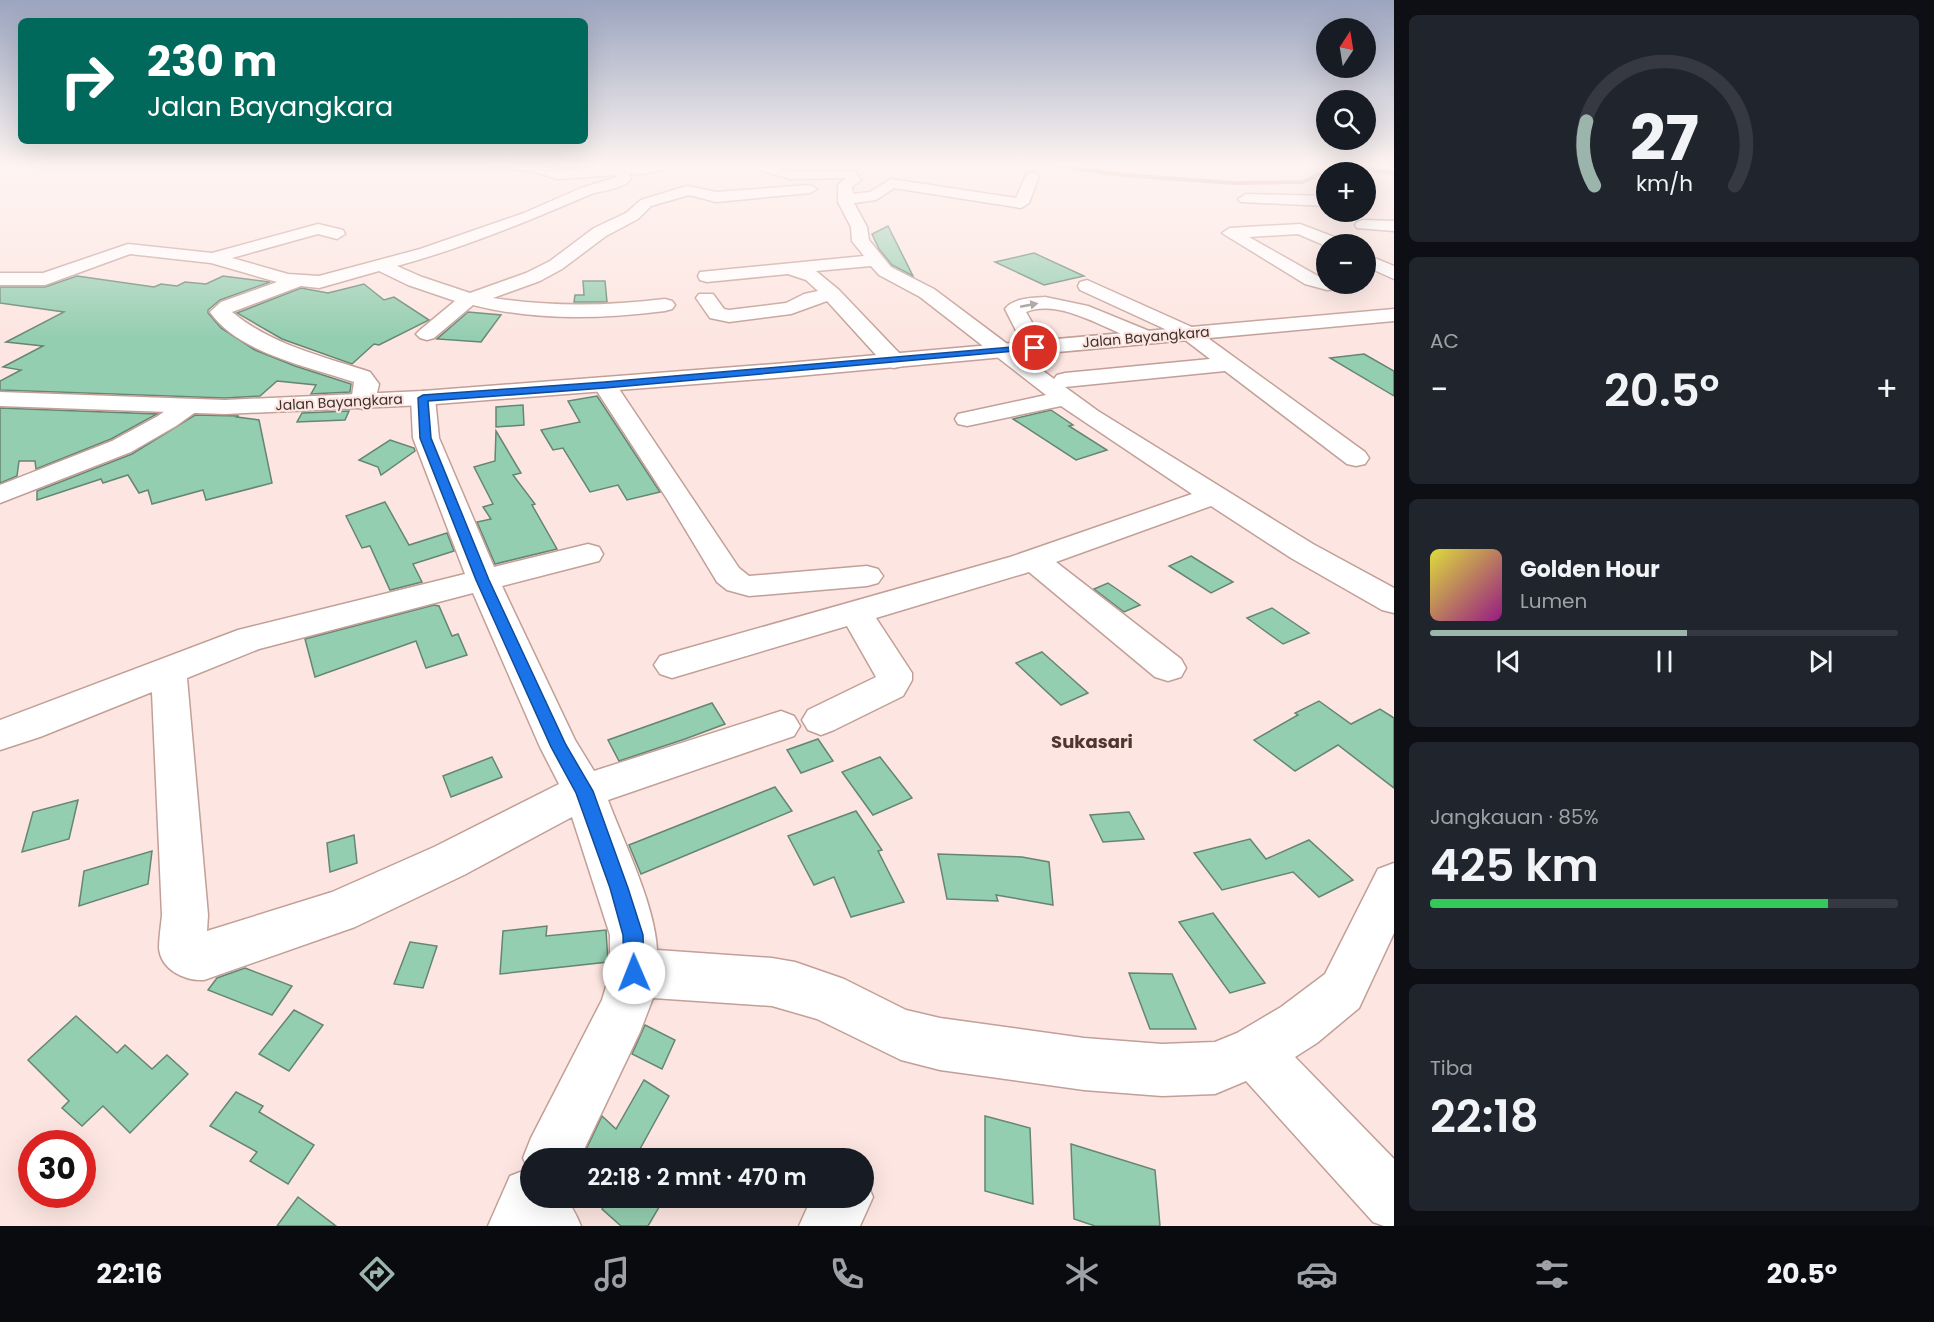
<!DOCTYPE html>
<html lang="id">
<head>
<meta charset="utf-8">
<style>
  :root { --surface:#171b24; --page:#20242c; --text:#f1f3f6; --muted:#9ea1a6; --line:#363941; --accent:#9cb5ac }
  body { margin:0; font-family:Poppins,sans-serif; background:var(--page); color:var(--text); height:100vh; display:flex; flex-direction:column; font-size:22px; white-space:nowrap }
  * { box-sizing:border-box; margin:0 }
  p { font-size:20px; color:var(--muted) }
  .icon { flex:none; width:33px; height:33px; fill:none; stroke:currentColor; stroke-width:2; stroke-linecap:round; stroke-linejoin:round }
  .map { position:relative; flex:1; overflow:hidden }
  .details { display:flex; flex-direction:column; gap:15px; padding:15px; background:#0d0f14; width:540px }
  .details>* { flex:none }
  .banner { position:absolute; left:18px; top:18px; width:570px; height:126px; border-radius:9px; box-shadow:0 6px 24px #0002; background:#00695c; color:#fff; overflow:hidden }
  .needle { width:39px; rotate:12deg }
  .controls { position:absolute; left:1316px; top:18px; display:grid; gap:12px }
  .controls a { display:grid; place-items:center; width:60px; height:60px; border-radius:50%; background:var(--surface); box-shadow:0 6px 24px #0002; font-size:30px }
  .speed { position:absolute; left:18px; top:1130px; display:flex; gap:12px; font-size:30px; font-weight:700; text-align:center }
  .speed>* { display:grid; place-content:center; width:78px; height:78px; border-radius:50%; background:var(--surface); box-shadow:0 6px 24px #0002; line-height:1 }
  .speed .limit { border:9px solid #d22; background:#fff; color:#111 }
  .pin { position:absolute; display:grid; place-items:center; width:51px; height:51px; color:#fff; margin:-26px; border:3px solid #fff; border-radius:50%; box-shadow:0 2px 6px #0007 }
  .me { position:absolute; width:66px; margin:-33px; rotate:359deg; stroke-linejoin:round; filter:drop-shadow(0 0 4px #0008) }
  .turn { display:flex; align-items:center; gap:21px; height:126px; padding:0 30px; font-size:27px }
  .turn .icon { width:78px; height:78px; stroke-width:2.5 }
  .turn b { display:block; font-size:42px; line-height:51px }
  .big { font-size:45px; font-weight:600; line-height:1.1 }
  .details .card { flex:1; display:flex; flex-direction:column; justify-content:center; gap:9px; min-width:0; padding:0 21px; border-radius:9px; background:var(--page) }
  .details .dial { align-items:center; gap:0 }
  .dial svg { height:156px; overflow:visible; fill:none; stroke:var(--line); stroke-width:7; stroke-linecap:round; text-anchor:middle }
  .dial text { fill:var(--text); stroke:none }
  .song { display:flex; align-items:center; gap:18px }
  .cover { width:72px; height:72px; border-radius:9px; background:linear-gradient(135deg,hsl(60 70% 55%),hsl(310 70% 35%)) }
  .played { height:6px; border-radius:3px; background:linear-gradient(90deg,var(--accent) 55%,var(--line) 55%) }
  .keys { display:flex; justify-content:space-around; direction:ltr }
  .heat { display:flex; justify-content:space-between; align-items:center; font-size:33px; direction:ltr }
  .charge { height:9px; border-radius:4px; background:linear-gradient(90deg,#34c759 85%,var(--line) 0) }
  .trip { position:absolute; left:520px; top:1148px; width:354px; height:60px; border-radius:30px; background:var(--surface); box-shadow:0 6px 24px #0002; font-weight:600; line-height:60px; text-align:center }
  .tabs { display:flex; height:96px; justify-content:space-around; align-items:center; background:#090b0e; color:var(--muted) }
  .tabs .icon { width:42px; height:42px }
  .tabs .active { color:var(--accent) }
  .tabs b { font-size:27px; color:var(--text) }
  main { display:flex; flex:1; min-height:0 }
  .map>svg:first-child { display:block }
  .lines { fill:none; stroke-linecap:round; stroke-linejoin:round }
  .stream { stroke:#c88e82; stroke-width:4 }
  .building { fill:#94ceb0; stroke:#668574; stroke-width:1.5 }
  .minor-casing { stroke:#c29f97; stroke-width:3 }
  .highway-casing { stroke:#c29f97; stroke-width:3 }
  .minor { fill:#fff; fill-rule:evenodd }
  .highway { fill:#fff; fill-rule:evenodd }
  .oneway { fill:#a09896 }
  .route { fill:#1a73e8; stroke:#114b97; stroke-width:1.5 }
  .labels { text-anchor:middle; stroke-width:4.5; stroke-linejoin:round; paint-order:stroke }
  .far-street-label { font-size:14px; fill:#40312e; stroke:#fde6e1 }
  .quarter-label { font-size:18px; font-weight:bold; fill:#51352f; stroke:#fde6e1 }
</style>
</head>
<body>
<main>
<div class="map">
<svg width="1394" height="1226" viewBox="0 0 1394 1226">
  <rect width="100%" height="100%" fill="#fde6e1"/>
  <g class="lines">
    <!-- stream -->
    <g class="stream">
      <path d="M494,166L518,167"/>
      <path d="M752,166H779"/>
      <path d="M1058,166L1122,175L1234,183L1303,182L1328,170L1359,168L1394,173"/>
    </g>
  </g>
  <!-- building -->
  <g class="building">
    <path d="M888,226L913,276L892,265L879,249L872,234Z"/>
    <path d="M1034,253L1084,276L1044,285L995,262Z"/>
    <path d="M77,276L154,287L161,284L177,286L185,282L206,284L223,276L270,282L220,300L208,310V313L221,328L255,350L295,366L351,384L350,392L311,394L316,385L277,381L260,396L225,398L0,390V381L21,370L3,367L43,346L6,342L64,312L0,303V287H45Z"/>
    <path d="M583,281H605L607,302H574L575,295H584Z"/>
    <path d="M364,284L384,300L394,297L429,320L379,345L374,344L352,364L282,339L237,313L301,288L328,293Z"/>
    <path d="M468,312L501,315L481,342L437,339Z"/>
    <path d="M1364,354L1394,371V396L1330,358Z"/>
    <path d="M597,396L660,492L627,500L618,485L590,492L563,448L553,450L541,430L580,422L568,401Z"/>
    <path d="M523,405L524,425L496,427V407Z"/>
    <path d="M0,408L157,414L111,439L36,469L35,461H19L17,476L0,483Z"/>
    <path d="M1051,410L1073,425L1069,426L1107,450L1076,460L1013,419Z"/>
    <path d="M349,411L345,420L297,422L302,413Z"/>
    <path d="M195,415L239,416L237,417L259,420L272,483L206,500L203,490L152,504L148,490L139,493L128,475L103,483L101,479L37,500V491L132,454Z"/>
    <path d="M496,431L521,473L513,475L535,504L532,505L557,549L495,564L477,522L491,519L483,507L493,504L474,467L495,461Z"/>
    <path d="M390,440L414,448L415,451L381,475L378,467L359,460Z"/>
    <path d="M385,502L409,545L447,533L454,551L413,564L422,582L390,590L370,546L362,548L346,516Z"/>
    <path d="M1191,556L1233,582L1211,593L1169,566Z"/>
    <path d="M1108,583L1140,605L1124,612L1094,589Z"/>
    <path d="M434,605L439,606L452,636L458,634L467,655L426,668L416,641L315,677L305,639Z"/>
    <path d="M1272,608L1309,633L1283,644L1247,618Z"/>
    <path d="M1042,652L1088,693L1061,705L1016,663Z"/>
    <path d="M1319,701L1351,724L1380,709L1394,718V788L1338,745L1295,771L1254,740L1298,715L1295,713Z"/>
    <path d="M712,703L725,724L685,739L619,761L608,740Z"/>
    <path d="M818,739L833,761L801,773L787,750Z"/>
    <path d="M492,757L502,777L451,797L443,776Z"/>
    <path d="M880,757L912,798L873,815L842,772Z"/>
    <path d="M775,787L792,811L641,874L629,845Z"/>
    <path d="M78,800L69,839L22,852L33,812Z"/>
    <path d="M856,811L882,850L878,851L904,902L851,917L834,877L814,885L788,836Z"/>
    <path d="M1129,812L1144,839L1103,842L1090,815Z"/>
    <path d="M354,835L357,863L330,872L327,843Z"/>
    <path d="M1250,839L1266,859L1309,840L1353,880L1319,897L1293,872L1222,890L1194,853Z"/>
    <path d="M152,851L148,884L79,906L84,871Z"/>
    <path d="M938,854L1022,857L1049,862L1053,905L996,895L998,901L947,899Z"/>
    <path d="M1213,913L1265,983L1230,993L1179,922Z"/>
    <path d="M547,926L546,936L606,930L608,962L500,974L503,931Z"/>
    <path d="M410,942L437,946L423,988L394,984Z"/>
    <path d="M245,968L292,986L272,1015L208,990L217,978Z"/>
    <path d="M1129,973L1172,974L1196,1029H1150Z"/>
    <path d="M294,1010L323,1025L289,1071L259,1054Z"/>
    <path d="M76,1016L117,1053L125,1045L152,1069L167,1055L188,1074L130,1133L103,1106L82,1126L62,1108L69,1101L28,1060Z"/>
    <path d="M645,1025L675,1040L662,1069L632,1054Z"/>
    <path d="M644,1080L669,1096L635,1158H582L602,1116L616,1129Z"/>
    <path d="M236,1092L263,1106L259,1112L314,1145L288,1184L250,1161L257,1152L210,1126Z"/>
    <path d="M985,1116L1030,1128L1033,1204L985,1191Z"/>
    <path d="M1071,1144L1155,1170L1160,1226H1095L1074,1219Z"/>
    <path d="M298,1197L336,1226H277Z"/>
    <path d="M610,1197H665L648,1226H621L602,1209Z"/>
  </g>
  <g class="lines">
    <!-- minor casing -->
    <g class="minor-casing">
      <g id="minor">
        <path d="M510,166H545L558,171L590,167L666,166L664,169L643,174H630L631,179C622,190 601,190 589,195C526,222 463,248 397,266L422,277L470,293L526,273L550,261L594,228L626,213L641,200L683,187L688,186L716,192L810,185L817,189L810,193L716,202L689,195L651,206L638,219L606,236L562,269L540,281L493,298C551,307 607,306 665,299L672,301L675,305L672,309L665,311C601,319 536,321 473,305L434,338L427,340L420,338L416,334L420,330L455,301L408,285L379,271L319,288L301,286L232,312C272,345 322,356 370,372L379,384L375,402L371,407L363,409L355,407L351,402L354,382C309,367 238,353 210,312L221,302L277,282L211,263L130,254L45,285H0V273H43L128,244L212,253L318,224L343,230L345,234L337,239L318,234L232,258L288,274L319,276L420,249L524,213L581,188L617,177L616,175L557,179L539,173L512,169Z"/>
        <path d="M755,166H775L791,171H855L861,180L852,187L853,194L870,192L891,179L1016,198L1027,173H1037L1039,176L1029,203L1021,208L894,188L876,200L854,203L867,227L869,240L891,267L934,289L1054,379L1057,375L1065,373L1210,359L1180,336L1080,290L1078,286L1080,282L1087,280L1194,328L1365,452L1369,458L1365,464L1356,466L1347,464L1225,371L1065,387L1098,411L1313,544L1394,588V613L1382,610L1291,558L1211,506L1056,562L1181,659L1186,668L1181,677L1168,681L1155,677L1029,572L876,618L912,673V680L907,689L903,696L834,730L821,735L808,730L802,720L808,710L876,677L847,626L672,678L660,674L654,665L660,656L1010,557L1192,494L1061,406L967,426L958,424L955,419L958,414L1046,395L920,297L879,275L871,266L816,271L839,290L902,356L905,361L902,366L894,368L886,366L827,301L791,314L729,322L710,318L696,298L699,294H713L724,309L729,310L786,303L804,294L818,291L806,280L788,274L707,282L700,280L698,276L700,272L864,256L852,241L851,227L838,202V185L846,178L790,179L757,169Z"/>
        <path d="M1246,194L1326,196V206L1241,202L1238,199Z"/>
        <path d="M1363,220L1394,221V231L1357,228L1355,225L1357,222Z"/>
        <path d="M1300,224L1342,240L1345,244L1326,246L1298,234L1249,237L1318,276L1326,277V284H1364L1362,288L1327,290L1305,284L1222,233L1230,228Z"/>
        <path d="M1365,254L1394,266V279L1365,266Z"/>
        <path d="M1045,297L1088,306L1154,333L1158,337L1154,341L1147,343C1112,335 1063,297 1026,312L1046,347L1043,352L1035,353L1027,352L1005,309C1013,298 1032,298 1045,297Z"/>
        <path d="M605,378L613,380L739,568L749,576L867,566L878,569L883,576L878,583L867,586L749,596L727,590L717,582L667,499L593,385L597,380Z"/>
        <path d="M423,391L431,393L435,398L439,438L494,567L588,544L599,547L603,554L599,561L502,586L575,740L594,771L781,711L794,716L800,726L794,736L608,800C624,843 655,905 657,950L772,958L795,962L844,979L906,1010L940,1018L1084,1038L1162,1044L1215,1042L1237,1033L1281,1007L1325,974L1378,869L1394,863V933L1359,1008L1317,1043L1295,1057L1394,1159V1226H1384L1373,1222L1246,1081L1215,1094L1162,1096L1084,1090L940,1070L901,1060L817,1019L772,1006L653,998L640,1032L580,1158H531V1197C564,1197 567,1193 581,1226H488L510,1176L528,1169L523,1158L531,1138L602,1000L610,973V935L572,817L464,875L355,927L204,980C185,981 161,970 159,948C159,937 161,926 162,915L152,692L40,737L0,750V720L238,630L465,574L413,438L411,398L415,393ZM473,593L540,747L559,784L434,847L332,892L207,931L208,915L187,678L259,649Z"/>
        <path d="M188,399L197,401L200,406L197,411L176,426L131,452L0,503V485L112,441L158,416L179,401Z"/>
        <path d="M864,1176L873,1197L860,1226H799L812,1197H864Z"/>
      </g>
    </g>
    <!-- highway casing -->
    <g class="highway-casing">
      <path id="highway" d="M1394,309V321L787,377L423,405L225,414L0,406V392L225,400L423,391L787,363Z"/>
    </g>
    <!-- minor -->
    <use href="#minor" class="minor"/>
    <!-- highway -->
    <use href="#highway" class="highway"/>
  </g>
  <!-- one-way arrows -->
  <defs><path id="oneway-solid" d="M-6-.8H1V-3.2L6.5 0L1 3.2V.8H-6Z" transform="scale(1.5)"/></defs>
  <use class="oneway" href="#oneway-solid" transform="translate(1029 305) rotate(-11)"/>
  <!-- sky -->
  <linearGradient id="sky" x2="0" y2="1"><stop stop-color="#9ba5bf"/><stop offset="0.49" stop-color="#fef4f2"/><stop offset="1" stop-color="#fef4f2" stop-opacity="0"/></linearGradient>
  <rect width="1394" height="337" fill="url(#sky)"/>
  <!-- route -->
  <path class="route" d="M1035,345L1038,346V349L605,388L428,401L431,438L489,580L566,745L593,791L628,888L643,935L644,973L641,980L634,983L627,980L624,973L623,935L610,888L576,793L551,747L476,580L420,438L418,398L423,395L605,382Z"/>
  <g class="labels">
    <!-- far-street labels -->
    <g class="far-street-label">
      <text transform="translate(1146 337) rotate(-5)" y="5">Jalan Bayangkara</text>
      <text transform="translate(339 402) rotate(-3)" y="5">Jalan Bayangkara</text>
    </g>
    <!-- quarter labels -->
    <g class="quarter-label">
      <text x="1092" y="748">Sukasari</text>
    </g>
  </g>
</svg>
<div class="controls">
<a><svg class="needle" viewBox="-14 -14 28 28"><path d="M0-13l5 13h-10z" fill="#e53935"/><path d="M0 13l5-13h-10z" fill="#9ea1a6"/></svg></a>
<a><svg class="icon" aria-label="search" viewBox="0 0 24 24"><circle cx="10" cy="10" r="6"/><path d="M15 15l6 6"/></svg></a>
<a>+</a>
<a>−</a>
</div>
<div class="speed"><div class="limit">30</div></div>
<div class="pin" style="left:1035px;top:348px;background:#d93025"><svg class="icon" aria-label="arrive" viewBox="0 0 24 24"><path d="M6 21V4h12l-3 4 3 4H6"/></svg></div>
<svg class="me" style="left:634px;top:973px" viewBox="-20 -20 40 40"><circle r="19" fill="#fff"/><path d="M0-13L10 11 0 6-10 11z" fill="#1a73e8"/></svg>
<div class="trip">22:18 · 2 mnt · 470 m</div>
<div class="banner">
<div class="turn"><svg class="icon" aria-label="right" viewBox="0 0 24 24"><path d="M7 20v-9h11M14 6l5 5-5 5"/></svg><div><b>230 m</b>Jalan Bayangkara</div></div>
</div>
</div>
<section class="details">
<div class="card dial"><svg viewBox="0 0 100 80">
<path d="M14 69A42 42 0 1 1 86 69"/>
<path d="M14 69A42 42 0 0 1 10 36" stroke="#9cb5ac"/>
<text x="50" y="56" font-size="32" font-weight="700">27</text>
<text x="50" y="72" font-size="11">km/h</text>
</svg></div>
<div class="card"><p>AC</p>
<div class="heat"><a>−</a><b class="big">20.5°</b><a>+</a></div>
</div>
<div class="card">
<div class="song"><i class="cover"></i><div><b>Golden Hour</b><p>Lumen</p></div></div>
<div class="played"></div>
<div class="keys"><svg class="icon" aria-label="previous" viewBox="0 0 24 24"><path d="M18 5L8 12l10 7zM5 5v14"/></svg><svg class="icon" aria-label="pause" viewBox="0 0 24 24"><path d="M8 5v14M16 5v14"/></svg><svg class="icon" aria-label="next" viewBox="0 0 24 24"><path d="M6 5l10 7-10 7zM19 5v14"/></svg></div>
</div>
<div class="card"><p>Jangkauan · 85%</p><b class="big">425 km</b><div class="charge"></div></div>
<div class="card"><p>Tiba</p><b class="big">22:18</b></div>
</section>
</main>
<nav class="tabs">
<b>22:16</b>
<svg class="icon active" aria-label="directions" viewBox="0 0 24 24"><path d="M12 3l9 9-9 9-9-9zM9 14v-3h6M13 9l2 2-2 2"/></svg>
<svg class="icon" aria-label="music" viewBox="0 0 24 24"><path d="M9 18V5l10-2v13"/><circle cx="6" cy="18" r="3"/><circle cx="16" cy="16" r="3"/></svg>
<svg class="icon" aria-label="phone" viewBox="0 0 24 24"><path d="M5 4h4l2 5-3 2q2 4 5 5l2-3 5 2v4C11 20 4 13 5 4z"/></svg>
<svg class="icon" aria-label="climate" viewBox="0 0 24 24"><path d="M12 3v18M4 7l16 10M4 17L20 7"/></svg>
<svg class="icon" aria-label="car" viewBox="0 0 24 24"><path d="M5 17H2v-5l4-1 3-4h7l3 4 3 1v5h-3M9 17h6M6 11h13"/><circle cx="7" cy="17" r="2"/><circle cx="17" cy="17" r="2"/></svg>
<svg class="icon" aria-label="filters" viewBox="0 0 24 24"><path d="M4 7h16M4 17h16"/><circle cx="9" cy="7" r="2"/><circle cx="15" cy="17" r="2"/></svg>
<b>20.5°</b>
</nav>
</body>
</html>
